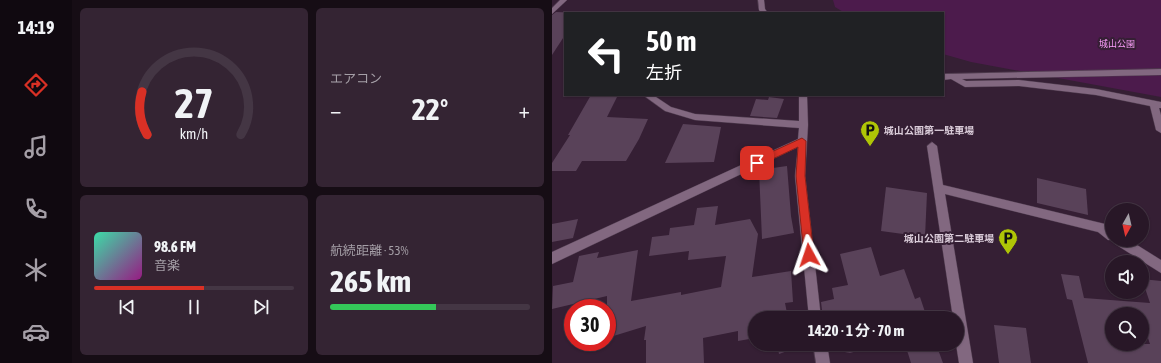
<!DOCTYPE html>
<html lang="ja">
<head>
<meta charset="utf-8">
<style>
  :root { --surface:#281727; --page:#342433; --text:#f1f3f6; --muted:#a59fa7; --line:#443644; --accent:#d93025 }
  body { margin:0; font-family:"Asap Condensed","Noto Sans JP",sans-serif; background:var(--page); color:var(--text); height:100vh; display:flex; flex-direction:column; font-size:15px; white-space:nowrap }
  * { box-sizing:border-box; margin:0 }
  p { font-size:13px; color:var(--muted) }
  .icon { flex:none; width:22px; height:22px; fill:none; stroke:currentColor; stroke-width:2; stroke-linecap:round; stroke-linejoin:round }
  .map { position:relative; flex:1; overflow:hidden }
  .panel { display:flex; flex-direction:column; gap:8px; padding:8px; background:#160d15; width:480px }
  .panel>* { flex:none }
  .banner { position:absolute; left:12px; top:12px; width:380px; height:84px; border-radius:0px; box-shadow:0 1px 3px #0004,0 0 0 1px var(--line); background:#202124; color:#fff; overflow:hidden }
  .needle { width:26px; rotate:188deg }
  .fabs { position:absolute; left:553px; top:203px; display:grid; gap:8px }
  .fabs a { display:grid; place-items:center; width:44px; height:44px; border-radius:50%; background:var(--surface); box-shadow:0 1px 3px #0004,0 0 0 1px var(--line); font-size:20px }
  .speed { position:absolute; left:12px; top:299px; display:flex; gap:8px; font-size:20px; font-weight:700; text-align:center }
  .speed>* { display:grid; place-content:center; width:52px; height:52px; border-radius:50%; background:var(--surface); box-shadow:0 1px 3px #0004,0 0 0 1px var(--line); line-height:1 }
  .speed .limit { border:6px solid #d22; background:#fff; color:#111 }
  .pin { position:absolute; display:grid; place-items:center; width:34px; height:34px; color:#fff; margin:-17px; border-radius:8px; box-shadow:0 2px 6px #0006 }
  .me { position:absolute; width:44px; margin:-22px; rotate:355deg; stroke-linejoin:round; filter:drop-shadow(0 0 3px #0008) }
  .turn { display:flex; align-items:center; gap:14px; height:84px; padding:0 16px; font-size:18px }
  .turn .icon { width:52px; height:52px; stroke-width:2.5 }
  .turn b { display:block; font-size:28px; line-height:34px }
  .big { font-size:30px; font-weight:700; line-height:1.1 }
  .panel .widget { flex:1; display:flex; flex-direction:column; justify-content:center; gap:6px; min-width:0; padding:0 14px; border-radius:6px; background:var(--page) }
  .panel .dial { align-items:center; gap:0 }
  .dial svg { height:104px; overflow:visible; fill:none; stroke:var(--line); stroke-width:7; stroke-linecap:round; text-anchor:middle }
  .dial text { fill:var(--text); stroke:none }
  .song { display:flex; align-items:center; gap:12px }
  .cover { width:48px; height:48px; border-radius:6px; background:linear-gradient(135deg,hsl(160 70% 55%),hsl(310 70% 35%)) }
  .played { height:4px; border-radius:2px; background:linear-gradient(90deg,var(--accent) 55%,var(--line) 55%) }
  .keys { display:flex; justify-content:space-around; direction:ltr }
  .heat { display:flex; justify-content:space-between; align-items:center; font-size:22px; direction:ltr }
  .charge { height:6px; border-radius:3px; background:linear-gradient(90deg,#34c759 53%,var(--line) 0) }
  .panel .tiles { flex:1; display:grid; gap:8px; grid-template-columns:repeat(2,1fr) }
  .trip { position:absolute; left:196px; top:311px; width:216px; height:40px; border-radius:20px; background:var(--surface); box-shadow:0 1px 3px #0004,0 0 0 1px var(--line); font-weight:700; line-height:40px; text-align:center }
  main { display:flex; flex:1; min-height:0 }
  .menu { display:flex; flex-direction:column; width:72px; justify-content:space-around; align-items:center; background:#100910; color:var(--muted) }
  .menu .icon { width:28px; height:28px }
  .menu .active { color:var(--accent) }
  .menu b { font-size:18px; color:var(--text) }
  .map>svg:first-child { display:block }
  .green { fill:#4c1b4c }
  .building { fill:#594259; fill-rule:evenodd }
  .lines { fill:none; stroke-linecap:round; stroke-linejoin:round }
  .minor-casing { stroke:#4e3b4d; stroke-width:1 }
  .minor { fill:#826880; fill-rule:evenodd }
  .route { fill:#d93025; stroke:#8d1f18 }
  .labels { text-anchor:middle; stroke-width:4; stroke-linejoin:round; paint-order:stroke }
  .far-park-label { font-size:9px; fill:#fb9efa; stroke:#351f34 }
  .poi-label { font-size:10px; font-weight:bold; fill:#dbcdda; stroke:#351f34; text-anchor:start }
</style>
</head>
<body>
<main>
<nav class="menu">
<b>14:19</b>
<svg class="icon active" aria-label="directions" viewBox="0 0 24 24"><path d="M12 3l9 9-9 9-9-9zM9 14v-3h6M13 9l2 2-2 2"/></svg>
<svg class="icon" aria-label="music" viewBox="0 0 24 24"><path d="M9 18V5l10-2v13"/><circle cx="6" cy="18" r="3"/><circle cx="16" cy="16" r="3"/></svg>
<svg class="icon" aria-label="phone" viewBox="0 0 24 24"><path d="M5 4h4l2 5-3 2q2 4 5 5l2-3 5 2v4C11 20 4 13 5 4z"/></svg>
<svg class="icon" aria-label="climate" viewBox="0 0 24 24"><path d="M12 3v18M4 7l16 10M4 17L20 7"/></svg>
<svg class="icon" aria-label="car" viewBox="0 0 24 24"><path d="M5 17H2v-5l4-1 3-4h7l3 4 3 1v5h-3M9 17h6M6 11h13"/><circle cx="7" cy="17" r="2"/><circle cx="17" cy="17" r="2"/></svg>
</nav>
<section class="panel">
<div class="tiles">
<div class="widget dial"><svg viewBox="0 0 100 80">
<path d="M14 69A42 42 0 1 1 86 69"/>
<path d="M14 69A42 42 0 0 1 10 36" stroke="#d93025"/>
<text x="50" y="56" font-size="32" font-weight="700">27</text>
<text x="50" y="72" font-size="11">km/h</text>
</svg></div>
<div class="widget"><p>エアコン</p>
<div class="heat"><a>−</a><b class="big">22°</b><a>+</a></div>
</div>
<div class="widget">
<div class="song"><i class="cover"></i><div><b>98.6 FM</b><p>音楽</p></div></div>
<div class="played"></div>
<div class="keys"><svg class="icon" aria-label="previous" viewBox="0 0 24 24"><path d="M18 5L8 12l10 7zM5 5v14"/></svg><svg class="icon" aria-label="pause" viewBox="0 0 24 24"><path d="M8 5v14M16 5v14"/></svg><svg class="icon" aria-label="next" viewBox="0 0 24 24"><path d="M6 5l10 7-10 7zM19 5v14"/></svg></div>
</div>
<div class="widget"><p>航続距離 · 53%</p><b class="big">265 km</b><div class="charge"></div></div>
</div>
</section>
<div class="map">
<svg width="609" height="363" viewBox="0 0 609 363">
  <rect width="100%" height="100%" fill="#351f34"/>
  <!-- green -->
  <path class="green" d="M281,0H609V97L419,62L391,54V13H293L283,7Z"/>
  <!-- building -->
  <g class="building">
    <path d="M4,12L28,13H13V35L0,55V15Z"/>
    <path d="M39,95H66L55,117L96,119L87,139L74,161H30L24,171H0V163L18,135H16Z"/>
    <path d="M217,97L232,99L225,118L198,116L204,99L216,100Z"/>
    <path d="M131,124L169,127L162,162L113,163Z"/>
    <path d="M235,166L239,216L242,233L210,239L207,170Z"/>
    <path d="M485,178L534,189L536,215L485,203Z"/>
    <path d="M334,187L375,193L373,237L329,231Z"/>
    <path d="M166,206L163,225L198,219L206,234L200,277L239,271L241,302L233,303L236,318H203V338L186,341V331L151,338L152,363H94V340H92L94,326L55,338V296L0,309L1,286L21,282L27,256L47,252L45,258L86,250L79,301L129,292V295L169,287L174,256L136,260L137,251L97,256L100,237L117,235L118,228L142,225L145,208Z"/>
    <path d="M26,219L21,238L0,242V224Z"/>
    <path d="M319,247L328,276L352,269L363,299L368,297L375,318H271L269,302L282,299L280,288L296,285L288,254Z"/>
    <path d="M509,274L527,276L532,298L598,303L590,279L609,281V363H536L520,300L515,299ZM560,314H590V320L598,344H560Z"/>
    <path d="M442,325L474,328L479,363H447Z"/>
    <path d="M225,344H243L244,348L227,354Z"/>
    <path d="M277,344H323L316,348L298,353L282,350L277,347Z"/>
    <path d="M353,344H384L391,363H359Z"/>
  </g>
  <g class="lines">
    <!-- minor casing -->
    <g class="minor-casing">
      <g id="minor">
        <path d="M8,0H15L0,14V8Z"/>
        <path d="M206,0H212L213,9L216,13H209L207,10Z"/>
        <path d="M609,69V75L410,79L414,81L467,80L544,89L609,102V108H607L609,115V133L604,130L598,106L544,95L467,86L413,87L399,79L391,80V74Z"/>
        <path d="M91,95H101L119,107L143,114L247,121V95H255L256,125L253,176L269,318H257L243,176L246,147L0,264V252L246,139L247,128L143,120L113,111Z"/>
        <path d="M380,142L385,146L391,185L553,224L560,230V240H577L609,260V273L563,244L562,240H556L546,232L393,194L421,363H407L404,344L405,318H401L375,146Z"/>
        <path d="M261,344H275L278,363H264Z"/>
      </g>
    </g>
    <!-- minor -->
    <use href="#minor" class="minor"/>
  </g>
  <!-- route -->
  <path class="route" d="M250,138L254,141L253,176L262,255L260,258L257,260L253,258L252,255L244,176L246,147L208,165L205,166L200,163L202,160Z"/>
  <!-- icons -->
  <defs>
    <g id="parking-pin" transform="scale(1)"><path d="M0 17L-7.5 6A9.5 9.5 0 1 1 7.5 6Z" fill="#afc506" stroke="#351f34"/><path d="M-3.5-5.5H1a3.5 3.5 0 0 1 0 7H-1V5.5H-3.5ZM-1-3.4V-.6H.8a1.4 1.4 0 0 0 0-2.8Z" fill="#111"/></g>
  </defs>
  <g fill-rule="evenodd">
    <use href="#parking-pin" x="318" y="130"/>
    <use href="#parking-pin" x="456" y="238"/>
  </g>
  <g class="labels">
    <!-- far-park labels -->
    <g class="far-park-label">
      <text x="565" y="47">城山公園</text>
    </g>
    <!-- poi labels -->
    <g class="poi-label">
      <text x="332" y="134">城山公園第一駐車場</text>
      <text x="442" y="242" text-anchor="end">城山公園第二駐車場</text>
    </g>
  </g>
</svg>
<div class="fabs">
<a><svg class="needle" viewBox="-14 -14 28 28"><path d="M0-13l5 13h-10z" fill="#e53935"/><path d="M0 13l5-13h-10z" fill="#a59fa7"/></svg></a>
<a><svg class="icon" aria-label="sound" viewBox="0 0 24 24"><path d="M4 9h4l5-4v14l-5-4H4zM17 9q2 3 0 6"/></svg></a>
<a><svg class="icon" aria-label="search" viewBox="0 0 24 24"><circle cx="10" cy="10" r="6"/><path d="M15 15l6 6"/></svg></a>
</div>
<div class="speed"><div class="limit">30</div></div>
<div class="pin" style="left:205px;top:163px;background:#d93025"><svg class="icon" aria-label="arrive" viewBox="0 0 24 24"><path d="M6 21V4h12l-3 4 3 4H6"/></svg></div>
<svg class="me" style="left:257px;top:255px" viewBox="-20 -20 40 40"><path d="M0-17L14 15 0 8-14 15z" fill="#d93025" stroke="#fff" stroke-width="4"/></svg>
<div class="trip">14:20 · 1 分 · 70 m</div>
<div class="banner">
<div class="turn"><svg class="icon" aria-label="left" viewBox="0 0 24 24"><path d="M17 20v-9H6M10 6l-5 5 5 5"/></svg><div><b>50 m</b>左折</div></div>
</div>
</div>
</main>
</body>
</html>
